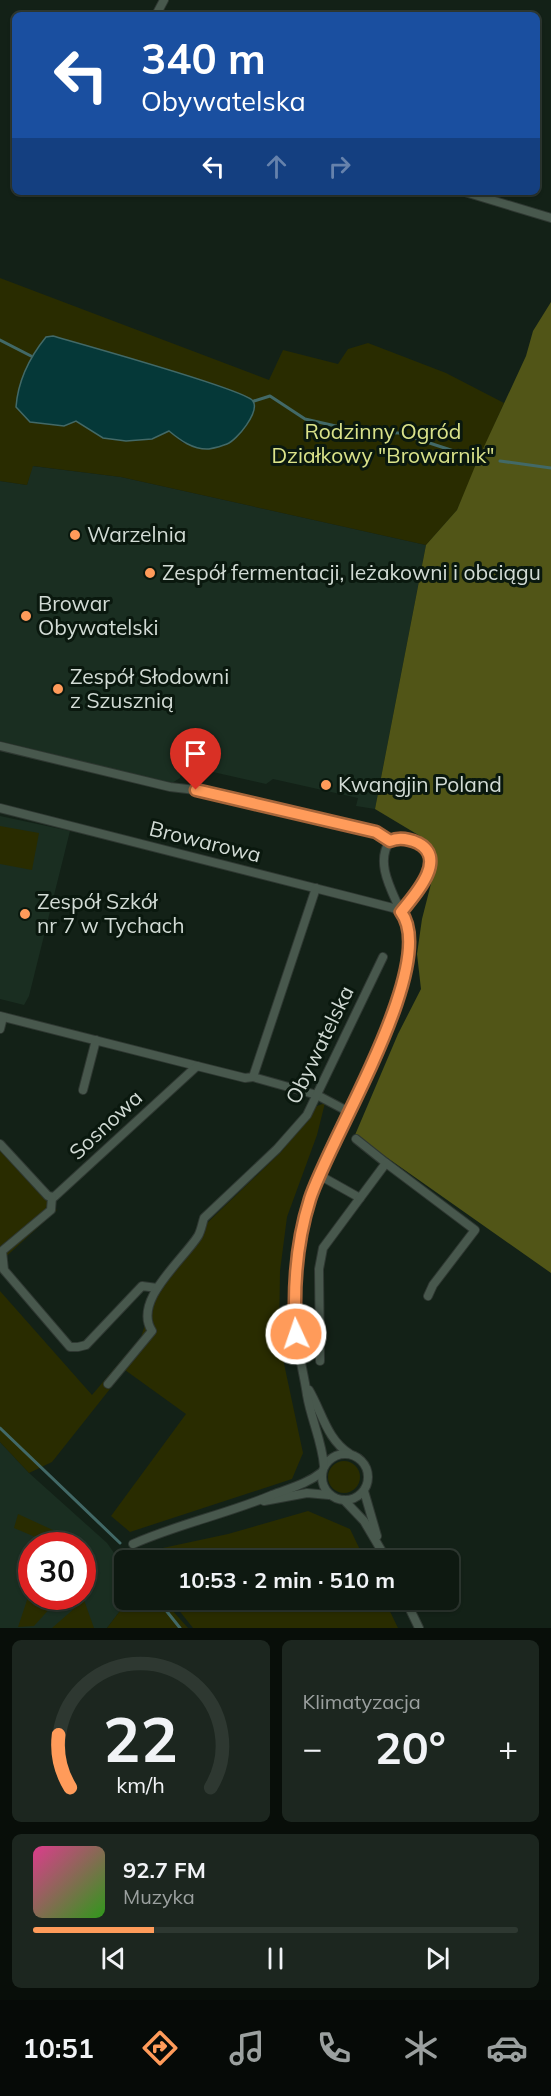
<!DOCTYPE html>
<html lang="pl">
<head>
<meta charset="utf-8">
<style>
  :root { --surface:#0e1911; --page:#1c261f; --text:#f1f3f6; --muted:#9ba09f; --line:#2e3831; --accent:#ff9b5a }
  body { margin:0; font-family:Mulish,sans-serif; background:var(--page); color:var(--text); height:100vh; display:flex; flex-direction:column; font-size:22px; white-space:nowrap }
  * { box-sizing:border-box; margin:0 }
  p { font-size:20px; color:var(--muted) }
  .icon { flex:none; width:33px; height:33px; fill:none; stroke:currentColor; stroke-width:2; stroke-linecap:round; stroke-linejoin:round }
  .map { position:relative; height:1628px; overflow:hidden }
  .details { display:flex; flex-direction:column; gap:12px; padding:12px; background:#080e09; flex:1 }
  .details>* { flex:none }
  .hud { position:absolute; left:12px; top:12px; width:528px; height:183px; border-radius:9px; box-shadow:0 2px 4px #0004,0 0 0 2px var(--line); background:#1a4fa0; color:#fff; overflow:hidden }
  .speed { position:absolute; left:18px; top:1532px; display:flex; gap:12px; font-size:30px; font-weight:700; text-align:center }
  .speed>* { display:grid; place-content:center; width:78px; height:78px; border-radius:50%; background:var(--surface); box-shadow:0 2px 4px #0004,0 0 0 2px var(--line); line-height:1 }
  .speed .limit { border:9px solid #d22; background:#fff; color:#111 }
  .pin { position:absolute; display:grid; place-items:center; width:51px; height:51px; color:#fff; margin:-62px -26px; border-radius:50% 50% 50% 0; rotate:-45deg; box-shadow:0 0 6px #0007 }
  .pin .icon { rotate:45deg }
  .me { position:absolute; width:66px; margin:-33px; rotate:357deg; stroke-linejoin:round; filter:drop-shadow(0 0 4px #0008) }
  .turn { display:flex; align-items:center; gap:21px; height:126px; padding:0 30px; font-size:27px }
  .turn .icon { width:78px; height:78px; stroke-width:2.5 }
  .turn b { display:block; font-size:42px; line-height:51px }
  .lanes { display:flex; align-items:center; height:57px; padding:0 30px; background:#0003; justify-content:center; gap:30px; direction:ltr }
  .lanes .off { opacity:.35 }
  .big { font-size:45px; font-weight:700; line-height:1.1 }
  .details .card { flex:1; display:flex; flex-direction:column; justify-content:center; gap:9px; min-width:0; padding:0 21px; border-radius:9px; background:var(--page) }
  .details .dial { align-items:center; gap:0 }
  .dial svg { height:156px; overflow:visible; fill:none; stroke:var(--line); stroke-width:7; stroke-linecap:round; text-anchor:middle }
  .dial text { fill:var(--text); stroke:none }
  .song { display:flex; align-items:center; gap:18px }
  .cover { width:72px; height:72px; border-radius:9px; background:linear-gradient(135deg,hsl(330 70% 55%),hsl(110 70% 35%)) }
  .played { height:6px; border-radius:3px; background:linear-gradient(90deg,var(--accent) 25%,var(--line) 25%) }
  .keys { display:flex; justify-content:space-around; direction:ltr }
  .heat { display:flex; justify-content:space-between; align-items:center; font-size:33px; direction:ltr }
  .details .tiles { flex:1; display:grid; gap:12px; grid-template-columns:1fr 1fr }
  .card:last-child { grid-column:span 2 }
  .trip { position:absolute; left:114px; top:1550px; width:345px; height:60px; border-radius:9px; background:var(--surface); box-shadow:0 2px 4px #0004,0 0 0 2px var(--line); font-weight:700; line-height:60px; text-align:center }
  .menu { display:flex; height:96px; justify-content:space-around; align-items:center; background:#060a07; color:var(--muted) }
  .menu .icon { width:42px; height:42px }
  .menu .on { color:var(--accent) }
  .menu b { font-size:27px; color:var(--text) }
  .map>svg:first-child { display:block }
  .built { fill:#1a2e21; fill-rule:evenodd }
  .green { fill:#292c00; fill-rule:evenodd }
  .forest { fill:#515517 }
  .water { fill:#053838; stroke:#426967; stroke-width:1.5 }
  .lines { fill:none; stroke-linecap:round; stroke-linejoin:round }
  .stream { stroke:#426967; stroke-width:3 }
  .street-casing { stroke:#2f3832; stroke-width:10 }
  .street { stroke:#48584d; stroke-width:8 }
  .route-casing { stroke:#a6653a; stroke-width:15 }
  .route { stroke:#ff9b5a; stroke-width:10 }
  .poi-dot { fill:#ff9b5a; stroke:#0a180e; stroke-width:2 }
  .labels { text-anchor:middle; stroke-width:6; stroke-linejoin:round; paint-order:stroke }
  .park-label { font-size:21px; fill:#dae38a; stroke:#0a180e }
  .poi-label { font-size:21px; fill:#d2dbd5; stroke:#0a180e; text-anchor:start }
  .street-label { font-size:21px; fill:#d2dbd5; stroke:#0a180e }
</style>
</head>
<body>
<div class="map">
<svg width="551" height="1628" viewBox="0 0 551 1628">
  <rect width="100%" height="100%" fill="#132117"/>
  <!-- built -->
  <g class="built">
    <path d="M32,466L121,477L426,545L375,809L356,806L358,798L273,779L266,784L182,765L180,778L172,783L165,782L0,741V481L27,485Z"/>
    <path d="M0,816L70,831L29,996L24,1005L0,999Z"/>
    <path d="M0,1442L29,1473L107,1543L124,1567V1599H129L107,1628H0ZM32,1545H82V1596H32Z"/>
  </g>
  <!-- green -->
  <g class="green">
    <path d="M0,278L269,380L283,350L338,364L348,349L368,343L446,373L504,403L457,510L426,545L121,477L33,466L27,485L0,481ZM53,336L218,385L254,401L255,409L246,427L183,443L169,431L86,427L76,421L46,337Z"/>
    <path d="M0,826L39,833L32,870L0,864Z"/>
    <path d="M325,1103L317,1135L287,1217L280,1271L279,1340L303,1453L292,1479L130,1532L111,1516L186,1414L125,1370L52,1462L29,1473L0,1442V1291L92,1395L141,1337L153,1301L206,1224L281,1152L317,1106Z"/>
    <path d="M0,1149L57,1210L0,1262Z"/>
    <circle cx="344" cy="1477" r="16"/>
    <path d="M308,1511L350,1529L365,1560H148L144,1552L228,1534Z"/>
    <path d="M18,1514L55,1531L66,1545H46L47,1542L14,1528Z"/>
    <path d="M31,1588L32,1596H61L34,1626L18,1627Z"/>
    <path d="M129,1599H162L188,1628H107Z"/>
    <path d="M170,1599H384L398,1628H193Z"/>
    <path d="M84,1600L94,1628H52Z"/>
  </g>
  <!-- forest -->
  <path class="forest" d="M551,302V1273L355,1135L398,1034L421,989L417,954L422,919L435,868V858L425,839L375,809L426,545L457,510L476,464L526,356L533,331Z"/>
  <!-- water -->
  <path class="water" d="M53,336C77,343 247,390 253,401C260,412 237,440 227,444C222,446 214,448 209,449C193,450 180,440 169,431L152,439L126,441L103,438L76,421L64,426L30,422L16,407C18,380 29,358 46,337Z"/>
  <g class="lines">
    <!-- stream -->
    <g class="stream">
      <path d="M0,340L31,356"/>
      <path d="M254,401L270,396L305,419L362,432L399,433L466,455"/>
      <path d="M500,461L551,468"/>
      <path d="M0,1428L120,1543"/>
      <path d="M135,1559V1560"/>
      <path d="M157,1599L180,1628"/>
    </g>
    <!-- street casing -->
    <g class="street-casing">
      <g id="street">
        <path d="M156,15L164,0"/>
        <path d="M465,192L551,218"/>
        <path d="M0,746L170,787L196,790L376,833L390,841"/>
        <path d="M0,808L350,897L393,908L401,912"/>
        <path d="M0,1016L197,1066"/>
        <path d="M0,1029L3,1017"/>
        <path d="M253,1077L317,1095L349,1112"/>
        <path d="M83,1090L96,1040"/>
        <path d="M356,1139L386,1163"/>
        <path d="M0,1144L48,1196L54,1197L197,1066L245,1078L253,1077L316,888"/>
        <path d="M319,1175L360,1198L323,1248L319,1269L320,1361"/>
        <path d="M52,1197L51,1210L2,1251L4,1270L70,1347H78L86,1345L142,1286L157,1288"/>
        <path d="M360,1198L386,1163L475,1230L433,1285L428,1296"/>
        <path d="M108,1384L152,1331C132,1301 183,1260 198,1236C201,1231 202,1224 204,1218L277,1149L307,1115L383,957"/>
        <path d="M309,1390C322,1412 327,1440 350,1454"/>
        <circle cx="345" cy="1477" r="23"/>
        <path d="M324,1466C322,1441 311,1419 307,1395C304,1374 298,1353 296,1332C293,1298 295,1262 302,1228C321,1133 391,1058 406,962C408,950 411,937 409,925C407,919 403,915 400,910C391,889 375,862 390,841L401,838L423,846C440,874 418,892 401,912"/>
        <path d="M364,1491L377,1536"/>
        <path d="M344,1500L364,1521L387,1560"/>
        <path d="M264,1501L307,1493L329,1495"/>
        <path d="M133,1544C178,1524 227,1514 272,1495C290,1488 307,1484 322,1472"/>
        <path d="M405,1599L419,1628"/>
      </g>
    </g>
    <!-- street -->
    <use href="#street" class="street"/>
  </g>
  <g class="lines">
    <!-- route casing -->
    <g class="route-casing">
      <path id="route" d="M196,790L376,832L390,841C399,837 409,839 418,843C449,859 413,897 401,912C440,963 328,1141 310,1199C296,1243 293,1288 296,1334"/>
    </g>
    <!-- route -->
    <use href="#route" class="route"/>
  </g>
  <!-- markers -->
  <g class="poi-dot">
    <circle cx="75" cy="535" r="6"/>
    <circle cx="150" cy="573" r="6"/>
    <circle cx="26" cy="616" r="6"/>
    <circle cx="58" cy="689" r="6"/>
    <circle cx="326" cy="785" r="6"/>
    <circle cx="25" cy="914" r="6"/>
  </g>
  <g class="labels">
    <!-- park labels -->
    <g class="park-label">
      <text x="383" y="439">Rodzinny Ogród<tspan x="383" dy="24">Działkowy "Browarnik"</tspan></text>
    </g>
    <!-- poi labels -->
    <g class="poi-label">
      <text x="87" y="542">Warzelnia</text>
      <text x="162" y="580">Zespół fermentacji, leżakowni i obciągu</text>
      <text x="38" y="611">Browar<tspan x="38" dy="24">Obywatelski</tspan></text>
      <text x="70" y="684">Zespół Słodowni<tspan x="70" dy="24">z Szusznią</tspan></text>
      <text x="338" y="792">Kwangjin Poland</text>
      <text x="37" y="909">Zespół Szkół<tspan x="37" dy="24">nr 7 w Tychach</tspan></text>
    </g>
    <!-- street labels -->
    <g class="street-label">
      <text transform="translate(205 842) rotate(14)" y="7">Browarowa</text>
      <text transform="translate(320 1045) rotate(-64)" y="7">Obywatelska</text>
      <text transform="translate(106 1125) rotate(-43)" y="7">Sosnowa</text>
    </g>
  </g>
</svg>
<div class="speed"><div class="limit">30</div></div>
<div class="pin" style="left:196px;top:790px;background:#d93025"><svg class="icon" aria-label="arrive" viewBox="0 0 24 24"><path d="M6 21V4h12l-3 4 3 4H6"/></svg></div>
<svg class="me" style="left:296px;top:1334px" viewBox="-20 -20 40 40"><circle r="17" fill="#ff9b5a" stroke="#fff" stroke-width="3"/><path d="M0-11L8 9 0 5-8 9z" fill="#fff"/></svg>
<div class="trip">10:53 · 2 min · 510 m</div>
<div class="hud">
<div class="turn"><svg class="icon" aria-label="left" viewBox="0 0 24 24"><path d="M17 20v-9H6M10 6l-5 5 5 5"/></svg><div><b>340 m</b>Obywatelska</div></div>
<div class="lanes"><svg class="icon" aria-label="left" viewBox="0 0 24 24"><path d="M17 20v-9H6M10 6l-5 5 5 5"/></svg><svg class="icon off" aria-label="ahead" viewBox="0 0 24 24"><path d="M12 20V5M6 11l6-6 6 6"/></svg><svg class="icon off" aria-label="right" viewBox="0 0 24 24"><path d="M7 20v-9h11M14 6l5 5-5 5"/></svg></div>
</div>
</div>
<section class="details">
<div class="tiles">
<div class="card dial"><svg viewBox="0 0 100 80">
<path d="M14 69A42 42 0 1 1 86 69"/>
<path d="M14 69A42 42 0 0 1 8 42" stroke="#ff9b5a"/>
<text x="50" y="56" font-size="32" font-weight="700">22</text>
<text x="50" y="72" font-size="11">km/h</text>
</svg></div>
<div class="card"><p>Klimatyzacja</p>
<div class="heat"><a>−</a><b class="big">20°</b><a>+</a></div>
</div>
<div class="card">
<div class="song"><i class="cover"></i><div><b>92.7 FM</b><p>Muzyka</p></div></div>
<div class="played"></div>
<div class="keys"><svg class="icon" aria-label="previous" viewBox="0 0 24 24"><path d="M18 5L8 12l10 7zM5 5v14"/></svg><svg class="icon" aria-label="pause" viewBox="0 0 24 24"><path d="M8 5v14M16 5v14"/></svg><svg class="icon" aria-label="next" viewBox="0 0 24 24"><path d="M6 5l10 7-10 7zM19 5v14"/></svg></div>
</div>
</div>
</section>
<nav class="menu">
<b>10:51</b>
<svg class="icon on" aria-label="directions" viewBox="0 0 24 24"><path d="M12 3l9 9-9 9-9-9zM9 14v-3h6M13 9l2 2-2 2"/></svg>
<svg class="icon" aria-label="music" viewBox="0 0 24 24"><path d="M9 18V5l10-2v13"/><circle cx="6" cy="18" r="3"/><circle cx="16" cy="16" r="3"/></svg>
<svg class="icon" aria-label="phone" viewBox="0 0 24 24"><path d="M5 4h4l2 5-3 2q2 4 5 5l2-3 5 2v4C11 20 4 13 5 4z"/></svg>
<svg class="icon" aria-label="climate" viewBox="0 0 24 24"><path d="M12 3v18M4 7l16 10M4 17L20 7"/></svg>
<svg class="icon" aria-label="car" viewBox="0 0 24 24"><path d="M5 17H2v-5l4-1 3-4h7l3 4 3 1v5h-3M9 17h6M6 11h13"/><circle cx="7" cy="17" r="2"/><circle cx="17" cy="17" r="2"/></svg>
</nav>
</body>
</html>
